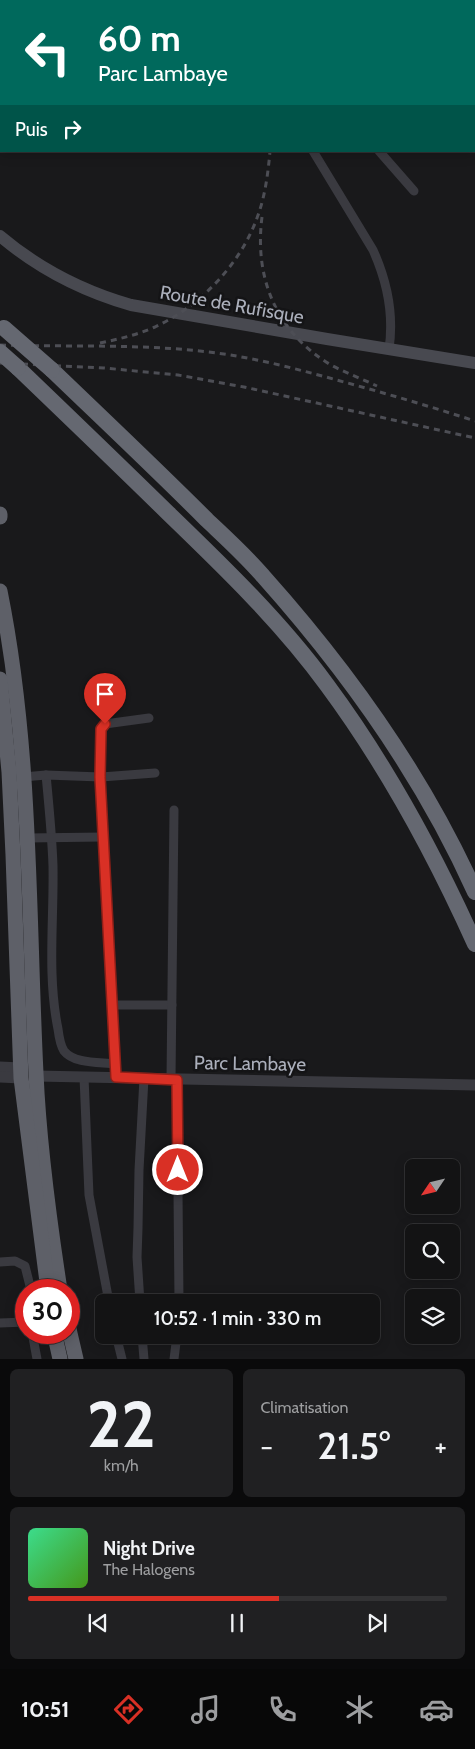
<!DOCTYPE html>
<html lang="fr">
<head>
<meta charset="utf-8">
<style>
  :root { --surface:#131314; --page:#202022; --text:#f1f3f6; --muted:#9d9ea0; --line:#323234; --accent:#d93025 }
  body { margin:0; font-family:Cabin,sans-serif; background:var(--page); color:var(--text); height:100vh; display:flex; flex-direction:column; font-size:19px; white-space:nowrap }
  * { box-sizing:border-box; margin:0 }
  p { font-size:16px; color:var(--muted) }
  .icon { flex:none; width:28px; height:28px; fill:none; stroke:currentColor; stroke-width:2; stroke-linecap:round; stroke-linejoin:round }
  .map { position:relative; height:1359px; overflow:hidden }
  .sheet { display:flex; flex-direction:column; gap:10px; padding:10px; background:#0a0a0b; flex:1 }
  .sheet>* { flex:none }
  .hud { position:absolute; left:0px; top:0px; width:475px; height:152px; box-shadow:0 2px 12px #0003,0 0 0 1px var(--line); background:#00695c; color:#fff; overflow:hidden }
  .needle { width:32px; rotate:235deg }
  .fabs { position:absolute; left:405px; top:1159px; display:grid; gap:10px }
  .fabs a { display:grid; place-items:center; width:55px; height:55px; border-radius:8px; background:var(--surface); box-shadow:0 2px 12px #0003,0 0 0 1px var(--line); font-size:25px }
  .speed { position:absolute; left:15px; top:1279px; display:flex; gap:10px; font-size:25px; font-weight:700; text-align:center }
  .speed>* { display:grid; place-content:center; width:65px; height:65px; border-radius:50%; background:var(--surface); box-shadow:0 2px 12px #0003,0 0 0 1px var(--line); line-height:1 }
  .speed .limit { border:8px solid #d22; background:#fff; color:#111 }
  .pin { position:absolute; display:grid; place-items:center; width:42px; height:42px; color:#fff; margin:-51px -21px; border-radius:50% 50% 50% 0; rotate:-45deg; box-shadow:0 0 5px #0007 }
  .pin .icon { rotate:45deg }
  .me { position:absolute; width:55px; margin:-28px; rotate:0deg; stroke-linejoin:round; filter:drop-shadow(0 0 4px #0008) }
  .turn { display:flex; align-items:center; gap:18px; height:105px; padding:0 15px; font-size:22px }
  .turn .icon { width:65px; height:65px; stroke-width:2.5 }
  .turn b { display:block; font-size:35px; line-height:42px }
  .then { display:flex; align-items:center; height:48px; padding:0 15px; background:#0003; gap:10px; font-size:19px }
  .big { font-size:38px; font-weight:600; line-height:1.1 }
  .sheet .widget { flex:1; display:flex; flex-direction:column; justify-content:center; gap:8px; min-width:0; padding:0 18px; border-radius:8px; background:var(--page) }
  .sheet .dial { align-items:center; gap:0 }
  .dial b { font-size:65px; line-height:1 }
  .song { display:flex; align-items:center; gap:15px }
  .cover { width:60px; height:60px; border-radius:8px; background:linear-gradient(135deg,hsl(150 70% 55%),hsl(100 70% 35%)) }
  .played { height:5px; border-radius:2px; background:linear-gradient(90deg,var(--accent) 60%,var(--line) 60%) }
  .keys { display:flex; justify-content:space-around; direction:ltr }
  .heat { display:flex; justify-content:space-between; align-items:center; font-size:28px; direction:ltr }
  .sheet .tiles { flex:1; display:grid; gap:10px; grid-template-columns:1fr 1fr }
  .widget:last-child { grid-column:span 2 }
  .trip { position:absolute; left:95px; top:1294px; width:285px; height:50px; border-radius:8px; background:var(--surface); box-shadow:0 2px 12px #0003,0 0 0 1px var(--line); font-weight:600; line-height:50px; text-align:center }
  .tab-bar { display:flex; height:80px; justify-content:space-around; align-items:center; background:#080808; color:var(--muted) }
  .tab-bar .icon { width:35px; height:35px }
  .tab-bar .selected { color:var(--accent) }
  .tab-bar b { font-size:22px; color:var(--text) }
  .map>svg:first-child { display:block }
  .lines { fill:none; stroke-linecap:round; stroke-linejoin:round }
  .minor { stroke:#3a3a40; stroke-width:9 }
  .tertiary { stroke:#3a3a40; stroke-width:11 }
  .secondary { stroke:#484950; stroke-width:12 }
  .trunk { stroke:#5e6068; stroke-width:15 }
  .motorway { stroke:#656871; stroke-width:16 }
  .rail { stroke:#4d4e55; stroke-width:3; stroke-dasharray:6 5; stroke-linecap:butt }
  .motorway-bridge { stroke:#656871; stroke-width:16 }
  .route-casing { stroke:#8d1f18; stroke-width:12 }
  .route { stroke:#d93025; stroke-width:9 }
  .labels { text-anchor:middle; stroke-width:5; stroke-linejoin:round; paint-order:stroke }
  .street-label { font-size:19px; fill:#abafbb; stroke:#141416 }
</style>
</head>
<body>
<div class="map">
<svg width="475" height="1359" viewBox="0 0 475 1359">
  <rect width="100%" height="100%" fill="#19191b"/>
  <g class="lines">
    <!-- minor -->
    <g class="minor">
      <path d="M452,1L454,0"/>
      <path d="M474,137L475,138"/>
      <path d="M313,151L373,250C387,281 394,315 389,349"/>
      <path d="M379,151L414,191"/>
      <path d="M46,775C49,806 52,836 53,866C54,921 47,975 58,1029C59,1037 60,1045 64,1051C74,1064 100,1062 115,1064"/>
      <path d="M23,777L46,775L101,777L155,773"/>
      <path d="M27,838L103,837"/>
      <path d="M112,1005H172"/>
      <path d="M84,1077L89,1195L109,1302"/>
      <path d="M115,1077L103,837L101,777V729L105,724L149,718"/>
      <path d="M171,1079L174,810"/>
      <path d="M177,1080L179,1302"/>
      <path d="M0,1262L15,1261L25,1266L31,1290"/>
      <path d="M140,1302L137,1257L138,1228L139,1170L144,1078"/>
      <path d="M0,1323L26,1322"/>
      <path d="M32,1332L37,1359"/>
      <path d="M116,1335L122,1359"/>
      <path d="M142,1335L144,1359"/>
      <path d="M174,1359L177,1335"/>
    </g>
    <!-- tertiary -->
    <g class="tertiary">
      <path d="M0,1067L20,1068"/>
      <path d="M36,1076L475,1085"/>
      <path d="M0,1077L21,1078"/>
    </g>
    <!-- secondary -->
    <path class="secondary" d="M0,236C39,269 82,291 131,305L327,339L475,363"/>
    <!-- trunk -->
    <g class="trunk">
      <path d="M0,514V517"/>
      <path d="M0,591C32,749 28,912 36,1073C39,1145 49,1218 60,1290"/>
      <path d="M0,679L9,772L13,855L21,1078L48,1290"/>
      <path d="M69,1329L76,1359"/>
      <path d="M54,1332L60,1359"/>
    </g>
    <!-- motorway -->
    <g class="motorway">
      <path d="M18,368C68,416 118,464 168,513C224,567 281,622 327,685C387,766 434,853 475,944"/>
      <path d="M52,370C104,420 156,469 207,520C226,538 246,556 263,576C347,670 423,776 475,892"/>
    </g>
    <!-- rail -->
    <g class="rail">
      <path d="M192,0L193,1"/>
      <path d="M262,217C254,279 277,333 331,365C346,373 362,379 377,386"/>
      <path d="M100,343C119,339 137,335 155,327C200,306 240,265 257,218C265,197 268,174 270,151"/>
      <path d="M0,345C67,347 134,344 200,351C250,356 297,369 344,382C388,394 432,407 475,421"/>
      <path d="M0,363L104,368L178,375L244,387L475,438"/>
    </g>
    <!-- motorway-bridge -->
    <g class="motorway-bridge">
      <path d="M4,328L52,370"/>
      <path d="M0,352L18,368"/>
    </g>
  </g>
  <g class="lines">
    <!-- route casing -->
    <g class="route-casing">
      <path id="route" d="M105,724L101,729L100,777L116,1077L177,1080L178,1170"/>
    </g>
    <!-- route -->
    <use href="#route" class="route"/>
  </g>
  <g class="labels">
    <!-- street labels -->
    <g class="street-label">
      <text transform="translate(232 304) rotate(10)" y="7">Route de Rufisque</text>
      <text transform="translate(250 1063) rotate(1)" y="7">Parc Lambaye</text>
    </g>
  </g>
</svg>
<div class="fabs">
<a><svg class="needle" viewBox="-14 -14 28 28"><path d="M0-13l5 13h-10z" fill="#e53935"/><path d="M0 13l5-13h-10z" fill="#9d9ea0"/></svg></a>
<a><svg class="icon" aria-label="search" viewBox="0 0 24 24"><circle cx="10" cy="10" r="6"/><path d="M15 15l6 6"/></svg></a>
<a><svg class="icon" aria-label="layers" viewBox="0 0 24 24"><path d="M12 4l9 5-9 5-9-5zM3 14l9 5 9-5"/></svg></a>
</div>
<div class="speed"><div class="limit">30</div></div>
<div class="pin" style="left:105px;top:724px;background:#d93025"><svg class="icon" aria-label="arrive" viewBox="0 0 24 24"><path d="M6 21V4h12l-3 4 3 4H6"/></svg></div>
<svg class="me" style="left:178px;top:1170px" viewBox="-20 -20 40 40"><circle r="17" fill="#d93025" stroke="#fff" stroke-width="3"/><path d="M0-11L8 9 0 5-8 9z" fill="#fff"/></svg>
<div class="trip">10:52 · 1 min · 330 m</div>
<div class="hud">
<div class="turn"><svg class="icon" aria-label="left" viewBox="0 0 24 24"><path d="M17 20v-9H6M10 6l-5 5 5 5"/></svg><div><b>60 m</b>Parc Lambaye</div></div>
<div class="then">Puis<svg class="icon" aria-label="right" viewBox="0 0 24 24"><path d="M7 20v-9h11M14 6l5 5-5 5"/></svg></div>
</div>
</div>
<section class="sheet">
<div class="tiles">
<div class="widget dial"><b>22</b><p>km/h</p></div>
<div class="widget"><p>Climatisation</p>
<div class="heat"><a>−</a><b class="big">21.5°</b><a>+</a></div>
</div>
<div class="widget">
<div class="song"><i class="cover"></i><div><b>Night Drive</b><p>The Halogens</p></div></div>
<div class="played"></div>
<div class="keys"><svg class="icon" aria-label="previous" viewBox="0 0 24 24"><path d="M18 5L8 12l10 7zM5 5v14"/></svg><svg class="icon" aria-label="pause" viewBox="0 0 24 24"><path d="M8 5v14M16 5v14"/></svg><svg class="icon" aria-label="next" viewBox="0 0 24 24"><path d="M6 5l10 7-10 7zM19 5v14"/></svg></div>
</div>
</div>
</section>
<nav class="tab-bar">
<b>10:51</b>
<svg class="icon selected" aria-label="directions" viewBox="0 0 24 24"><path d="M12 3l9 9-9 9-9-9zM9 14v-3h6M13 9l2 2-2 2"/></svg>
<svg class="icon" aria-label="music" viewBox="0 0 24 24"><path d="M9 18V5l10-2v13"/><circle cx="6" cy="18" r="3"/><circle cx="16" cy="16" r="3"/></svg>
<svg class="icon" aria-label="phone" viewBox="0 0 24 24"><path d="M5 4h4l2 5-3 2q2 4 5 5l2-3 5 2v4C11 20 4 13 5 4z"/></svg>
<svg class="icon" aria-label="climate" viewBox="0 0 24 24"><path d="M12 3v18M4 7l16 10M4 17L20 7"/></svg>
<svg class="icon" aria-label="car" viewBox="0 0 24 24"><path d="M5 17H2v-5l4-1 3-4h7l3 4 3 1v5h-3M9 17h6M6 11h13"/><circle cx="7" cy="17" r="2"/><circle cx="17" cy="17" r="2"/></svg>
</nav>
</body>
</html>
